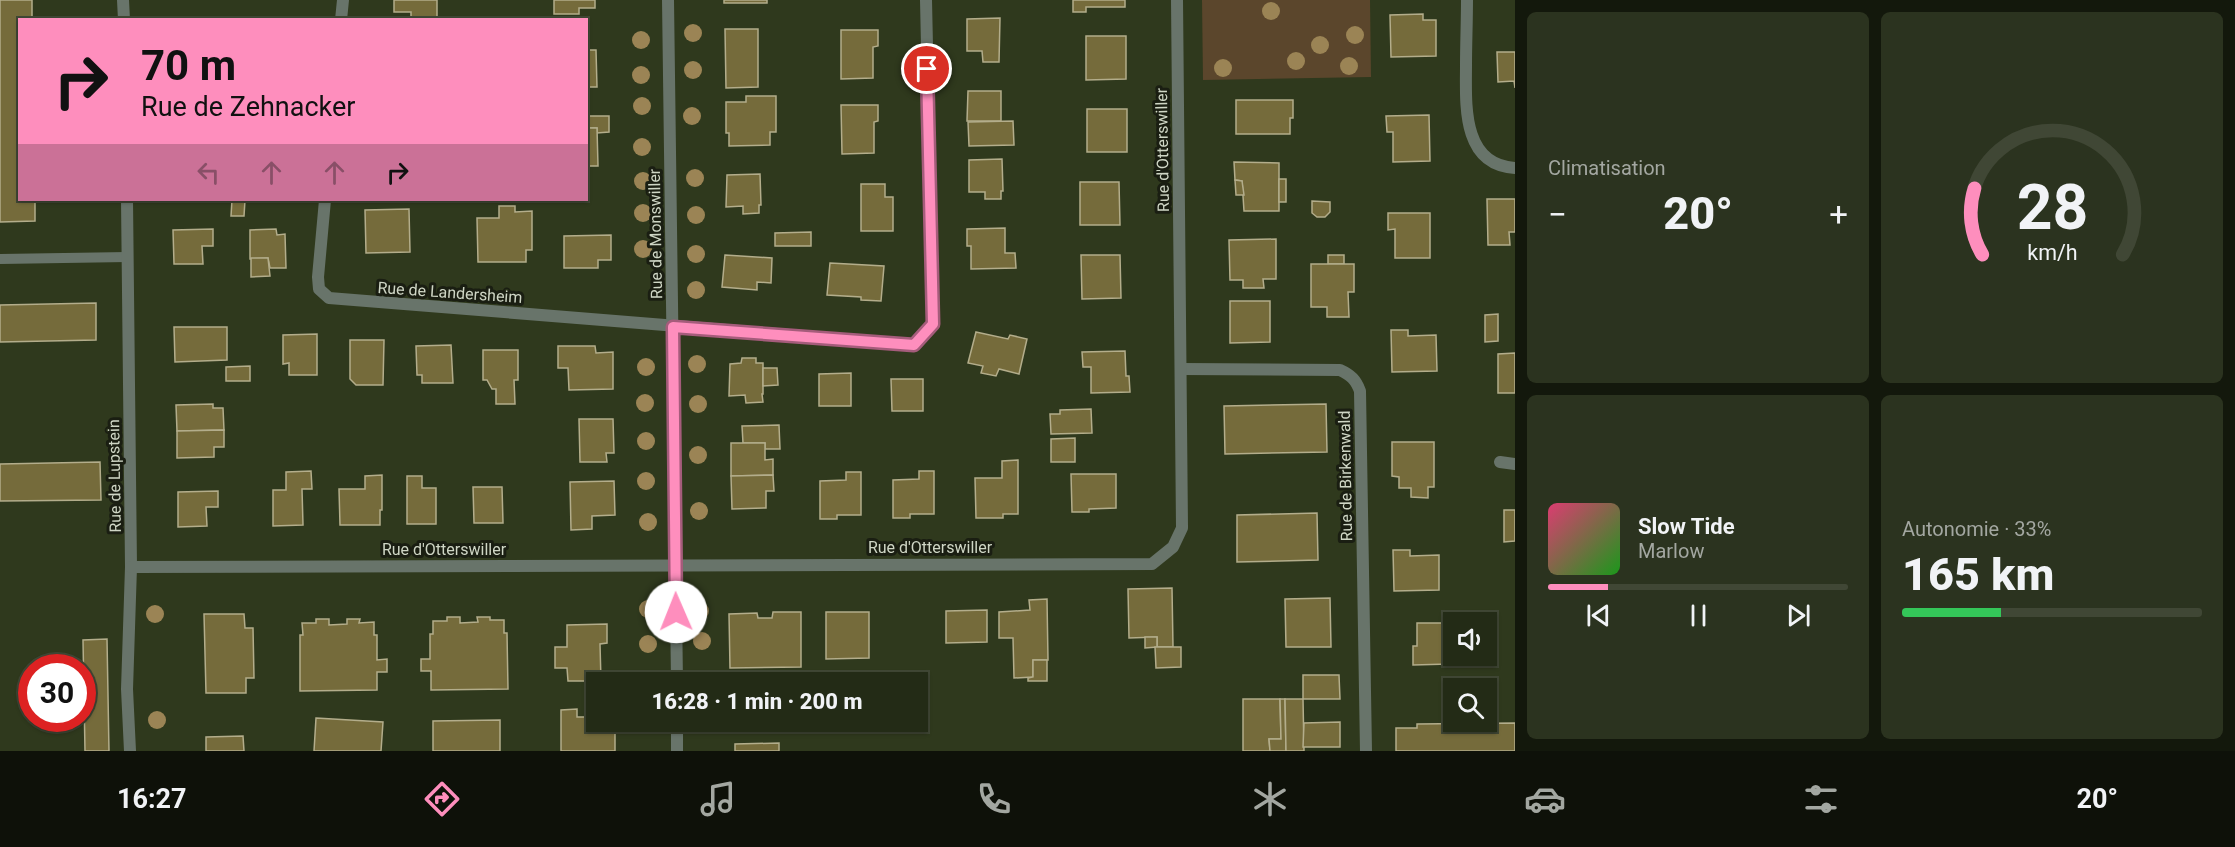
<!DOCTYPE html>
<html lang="fr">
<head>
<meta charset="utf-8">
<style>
  :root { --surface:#232b16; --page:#2b331f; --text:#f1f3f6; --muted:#a3a7a1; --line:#404735; --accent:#fe8ebd }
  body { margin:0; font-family:Roboto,sans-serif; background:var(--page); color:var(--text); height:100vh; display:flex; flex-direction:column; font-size:22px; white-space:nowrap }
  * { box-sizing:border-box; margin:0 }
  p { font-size:20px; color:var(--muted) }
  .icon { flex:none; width:33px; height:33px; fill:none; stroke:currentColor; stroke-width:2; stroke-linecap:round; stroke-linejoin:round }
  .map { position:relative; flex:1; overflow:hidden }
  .side { display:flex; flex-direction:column; gap:12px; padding:12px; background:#13180c; width:720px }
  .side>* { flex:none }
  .banner { position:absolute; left:18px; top:18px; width:570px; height:183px; border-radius:0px; box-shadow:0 2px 4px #0004,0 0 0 2px var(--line); background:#fe8ebd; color:#111; overflow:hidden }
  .tools { position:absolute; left:1443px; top:612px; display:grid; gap:12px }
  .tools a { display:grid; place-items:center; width:54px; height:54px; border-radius:0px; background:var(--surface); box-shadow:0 2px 4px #0004,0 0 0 2px var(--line); font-size:30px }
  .speed { position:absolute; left:18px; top:654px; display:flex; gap:12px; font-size:30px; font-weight:700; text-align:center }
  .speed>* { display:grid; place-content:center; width:78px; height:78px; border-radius:50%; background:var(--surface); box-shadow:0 2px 4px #0004,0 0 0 2px var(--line); line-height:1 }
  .speed .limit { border:9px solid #d22; background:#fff; color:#111 }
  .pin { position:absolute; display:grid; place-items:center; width:51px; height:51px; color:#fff; margin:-26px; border:3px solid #fff; border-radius:50%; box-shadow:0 2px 6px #0007 }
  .me { position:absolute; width:66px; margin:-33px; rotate:359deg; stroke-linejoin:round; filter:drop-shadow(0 0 4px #0008) }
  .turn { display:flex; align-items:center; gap:21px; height:126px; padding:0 24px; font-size:27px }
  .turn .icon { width:78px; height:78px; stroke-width:2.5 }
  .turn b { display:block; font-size:42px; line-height:51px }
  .lanes { display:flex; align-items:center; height:57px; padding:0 24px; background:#0003; justify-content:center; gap:30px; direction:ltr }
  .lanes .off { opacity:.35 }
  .big { font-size:45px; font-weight:800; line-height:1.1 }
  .side .widget { flex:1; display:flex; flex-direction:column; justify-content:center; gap:9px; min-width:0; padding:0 21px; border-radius:9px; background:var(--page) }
  .side .dial { align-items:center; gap:0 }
  .dial svg { height:156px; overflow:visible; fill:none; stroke:var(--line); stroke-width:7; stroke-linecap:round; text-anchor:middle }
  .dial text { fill:var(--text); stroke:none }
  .song { display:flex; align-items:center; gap:18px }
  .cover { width:72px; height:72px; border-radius:9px; background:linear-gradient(135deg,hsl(340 70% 55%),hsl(120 70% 35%)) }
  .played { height:6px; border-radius:3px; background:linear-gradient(90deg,var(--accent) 20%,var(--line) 20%) }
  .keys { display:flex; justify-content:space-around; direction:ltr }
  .heat { display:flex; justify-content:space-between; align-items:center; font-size:33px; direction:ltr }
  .charge { height:9px; border-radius:4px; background:linear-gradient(90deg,#34c759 33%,var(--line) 0) }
  .side .tiles { flex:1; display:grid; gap:12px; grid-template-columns:repeat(2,1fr) }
  .trip { position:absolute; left:586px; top:672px; width:342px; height:60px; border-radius:0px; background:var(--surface); box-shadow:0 2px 4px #0004,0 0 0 2px var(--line); font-weight:800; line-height:60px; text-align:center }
  .tab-bar { display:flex; height:96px; justify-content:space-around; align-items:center; background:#0e1109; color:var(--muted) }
  .tab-bar .icon { width:42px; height:42px }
  .tab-bar .active { color:var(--accent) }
  .tab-bar b { font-size:27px; color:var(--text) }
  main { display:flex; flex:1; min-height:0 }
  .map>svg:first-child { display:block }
  .green { fill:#5b462c }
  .building { fill:#756b3b; stroke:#b3ad8b; stroke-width:1.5 }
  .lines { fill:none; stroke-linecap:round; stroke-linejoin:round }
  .service { stroke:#68746a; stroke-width:10 }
  .minor { stroke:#68746a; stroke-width:12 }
  .tree { fill:#9b8455 }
  .route-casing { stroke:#a55c7b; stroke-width:15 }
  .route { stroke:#fe8ebd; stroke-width:10 }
  .labels { text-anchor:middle; stroke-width:6; stroke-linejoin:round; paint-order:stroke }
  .street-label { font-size:16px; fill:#cfd6c5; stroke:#1a1e12 }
</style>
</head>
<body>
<main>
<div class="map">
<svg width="1515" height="751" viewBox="0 0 1515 751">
  <rect width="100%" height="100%" fill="#2f391d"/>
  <!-- green -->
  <path class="green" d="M1202,0H1370L1371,77L1203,80Z"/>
  <!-- building -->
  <g class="building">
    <path d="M0,0H32V20H20V200H35V221L0,222Z"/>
    <path d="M394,0H437V18H411V12H394Z"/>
    <path d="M554,0H595V8H579V14H554Z"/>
    <rect x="724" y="0" width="43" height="3"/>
    <path d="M1073,0H1125V7H1086V12H1073Z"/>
    <path d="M1423,14V20H1436V56L1391,57L1390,15Z"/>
    <path d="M1000,18L999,62H983L982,51H967V19Z"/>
    <path d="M725,29H758V87L726,88Z"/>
    <path d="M841,30H878V46L873,47V78L841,79Z"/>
    <path d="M1086,36H1126V79L1086,80Z"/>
    <path d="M586,50H596L597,87H586Z"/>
    <path d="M1497,52H1515V88L1514,81L1498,82Z"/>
    <path d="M968,91H1001V121H967Z"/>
    <path d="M746,96H776V132H770V145L729,146V133H726V102H746Z"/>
    <path d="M1236,100H1293V118H1290V134H1236Z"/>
    <path d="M841,105H878V121L874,122V153L842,154Z"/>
    <rect x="1087" y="109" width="40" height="43"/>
    <path d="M1429,115L1430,161L1393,162V132H1387L1386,116Z"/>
    <path d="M586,116H609V132L597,133V128H586Z"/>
    <path d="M1013,121L1014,145L969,146L968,122Z"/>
    <path d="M586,128H597L598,166H586Z"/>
    <path d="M1002,159L1003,191H1001V199H985V192H969V160Z"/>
    <path d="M1234,162L1279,163V211H1244L1242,181L1235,180Z"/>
    <path d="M760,174L761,205H759V213L743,214V206L726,207L727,175Z"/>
    <rect x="1279" y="179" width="7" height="23"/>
    <path d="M1235,180L1242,181L1244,195H1236Z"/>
    <path d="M1080,182H1119L1120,225H1080Z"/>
    <path d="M861,184H885V197H893V231H861Z"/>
    <path d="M1487,199H1515V232H1509L1510,245H1488Z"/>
    <path d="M232,200H245L244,216H231Z"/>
    <path d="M1312,201L1330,202V212L1325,217H1317L1312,213Z"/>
    <path d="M499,206H515V212L532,211V250H526V262H478L477,218H499Z"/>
    <path d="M409,209L410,252L366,253L365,210Z"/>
    <path d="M1388,213H1430V258H1395V229L1388,230Z"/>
    <path d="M1005,228V253H1015L1016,268L971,269V246H967V229Z"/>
    <path d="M213,229V246H202L203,264H174L173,230Z"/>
    <path d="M276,229L277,235L285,234L286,268H270L268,258L250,259V230Z"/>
    <path d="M811,232V246H775V233Z"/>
    <path d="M611,235V260H598V268H564V236Z"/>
    <path d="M1276,239V279H1263L1264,288H1243V280H1230L1229,240Z"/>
    <path d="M725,255L772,258L771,283L757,282V290L722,287Z"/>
    <path d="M1081,255H1120L1121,298L1082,299Z"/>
    <rect x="1328" y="255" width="16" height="9"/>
    <path d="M251,258H268L270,276L251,277Z"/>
    <path d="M830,263L884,266L881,301L861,300V297L827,295Z"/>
    <path d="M1311,264H1354V292H1348L1349,317H1327V307H1311Z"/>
    <path d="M1230,301H1270V342L1230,343Z"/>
    <path d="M96,303V340L0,342V305Z"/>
    <path d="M1498,314V341L1485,342V315Z"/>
    <path d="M174,327H227V360L175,362Z"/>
    <path d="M1391,330H1408V336L1436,335L1437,371L1392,372Z"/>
    <path d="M976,332L1008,339L1010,335L1027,339L1019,374L999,369L996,376L981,373L983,366L968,363Z"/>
    <path d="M317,334V375H289V363L283,364V335Z"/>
    <path d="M350,340H384L383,385H356L350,379Z"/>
    <path d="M451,345L453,383H422V375H417L416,346Z"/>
    <path d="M558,346H595L596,353L613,352V389L569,390L568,368H558Z"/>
    <path d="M483,350H518V380H514L515,404H496V389H492L487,380H483Z"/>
    <path d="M1125,351L1126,376H1129L1130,392L1091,393V367H1083L1082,352Z"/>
    <path d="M1515,353V393H1498V354Z"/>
    <path d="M742,358H756V363H763V394H762L763,402L746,403L745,395L729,396L730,364L741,363Z"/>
    <path d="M250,366V381H226V367Z"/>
    <path d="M763,368H777L778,385L763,386Z"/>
    <path d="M851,373V406H819V374Z"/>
    <path d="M891,379H923V411H892Z"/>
    <path d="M213,404V408H223L224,430L177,431L176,405Z"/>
    <path d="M1326,404L1327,452L1225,454L1224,406Z"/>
    <path d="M1091,409L1092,433L1051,434L1050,414H1060V410Z"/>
    <path d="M579,419H613L614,453H606L607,462H580Z"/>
    <path d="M779,425L780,449H765V443H743L742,426Z"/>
    <path d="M224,430V447H214V457L177,458V431Z"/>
    <path d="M1075,438V462H1051V439Z"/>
    <path d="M1392,442H1434V487H1428V498L1411,497V488H1399V477L1392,476Z"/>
    <path d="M731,443H765V460L773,459V475L731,476Z"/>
    <path d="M1018,460V514H1003V518H976L975,478H1002V461Z"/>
    <path d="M100,462L101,500L0,501V464Z"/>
    <path d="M311,471L312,489H302L303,525L273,526V490H286V472Z"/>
    <path d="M919,471H934V514H910V518H893V480L919,479Z"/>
    <path d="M846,472H861V515H837V519H820V481L846,480Z"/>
    <path d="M1071,474H1116V508L1089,509V512H1072Z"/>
    <path d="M382,475V510H380V525H340L339,489H365V476Z"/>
    <path d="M773,475L774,491H766V508L732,509L731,476Z"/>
    <path d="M407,476H422V488H436V524H407Z"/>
    <path d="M614,481L615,515L592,516V529L571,530L570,482Z"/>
    <path d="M473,487H502L503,523H474Z"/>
    <path d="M218,491V507H206L207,526L178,527V492Z"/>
    <path d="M1504,510H1515V541L1504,542Z"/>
    <path d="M1317,513L1318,560L1237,562V515Z"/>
    <path d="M1393,550H1410V556L1439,555V590L1394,591Z"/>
    <path d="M1172,588L1173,647H1157V637L1129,638L1128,589Z"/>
    <path d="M1330,598L1331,647H1286L1285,599Z"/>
    <path d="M1047,599L1048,660H1033V677L1014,678L1013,638H999V612L1030,610L1029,600Z"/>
    <path d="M987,610V642L946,643V611Z"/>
    <path d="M773,612H801V667L730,668L729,614L757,613L758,618H772Z"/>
    <path d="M826,612H869V658L826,659Z"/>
    <path d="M204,614H244L245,628H253L254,678H246V693H206Z"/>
    <path d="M447,617H460V623L478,622L477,617H490V620H504V633H507L508,689L431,690V671H421V659H430V634H433V621H447Z"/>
    <path d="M316,619H329V625L347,624V619H360L359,623L374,622V635H377V660L387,659V672H377V690L300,691V635H303L302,623H316Z"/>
    <path d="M1417,623H1452L1453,637H1449V664L1413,665V646H1417Z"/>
    <path d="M607,624V643L600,644L601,681H568L567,668H555V647H567V625Z"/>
    <path d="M1145,637H1157V647L1145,648Z"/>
    <path d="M107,639L109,751H85L83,640Z"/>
    <path d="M1155,647H1181V667L1156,668Z"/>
    <path d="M1033,660H1047V681H1028V678L1033,677Z"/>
    <path d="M1303,675H1339L1340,699H1303Z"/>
    <path d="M1243,699H1280L1281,739H1269L1270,751H1243Z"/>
    <path d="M1280,699H1285L1286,751H1270L1269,739H1281Z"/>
    <path d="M1285,699H1303L1304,751H1286Z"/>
    <path d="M577,709V717H597V722H615V751H561V710Z"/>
    <path d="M316,718L383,722L381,751H314Z"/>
    <path d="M500,720V751H433V721Z"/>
    <path d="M1340,722V747H1303L1304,723Z"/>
    <path d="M1515,723V751H1396V728H1417V724Z"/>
    <path d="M243,736L244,751H206V737Z"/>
    <path d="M779,743V751H735V744Z"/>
  </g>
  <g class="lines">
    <!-- service -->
    <path class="service" d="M0,259L128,257"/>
    <!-- minor -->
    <g class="minor">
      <path d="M123,0L124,20"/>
      <path d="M668,0L677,682"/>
      <path d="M1467,0C1467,22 1466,43 1466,65C1466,103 1461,165 1515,168"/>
      <path d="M341,20L343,0"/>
      <path d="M127,200L131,567L127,689L130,751"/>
      <path d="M325,200L318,277L319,289L329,298L914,345L933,324L926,0"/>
      <path d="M1181,369L1340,370C1351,375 1356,380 1360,391L1366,751"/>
      <path d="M1500,462L1515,464"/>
      <path d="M131,567L1152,564L1173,547L1182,528L1177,0"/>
      <path d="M677,722V751"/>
    </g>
  </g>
  <!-- trees -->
  <g class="tree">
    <circle cx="1271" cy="11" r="9"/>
    <circle cx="693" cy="33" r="9"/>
    <circle cx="1355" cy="35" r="9"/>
    <circle cx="641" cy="40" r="9"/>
    <circle cx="1320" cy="45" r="9"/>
    <circle cx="1296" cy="61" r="9"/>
    <circle cx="1349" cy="66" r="9"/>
    <circle cx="1223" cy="68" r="9"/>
    <circle cx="693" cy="70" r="9"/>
    <circle cx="641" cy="75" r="9"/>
    <circle cx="642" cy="106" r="9"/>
    <circle cx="692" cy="116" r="9"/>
    <circle cx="642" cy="147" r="9"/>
    <circle cx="695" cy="178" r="9"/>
    <circle cx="643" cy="181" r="9"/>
    <circle cx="643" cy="213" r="9"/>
    <circle cx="696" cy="215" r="9"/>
    <circle cx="643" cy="249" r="9"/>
    <circle cx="696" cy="254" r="9"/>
    <circle cx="696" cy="290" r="9"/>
    <circle cx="697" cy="364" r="9"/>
    <circle cx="646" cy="367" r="9"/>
    <circle cx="645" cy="403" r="9"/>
    <circle cx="698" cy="404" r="9"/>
    <circle cx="646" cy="441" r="9"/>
    <circle cx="698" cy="455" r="9"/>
    <circle cx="646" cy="481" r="9"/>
    <circle cx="699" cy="511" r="9"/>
    <circle cx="648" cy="522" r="9"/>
    <circle cx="648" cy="609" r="9"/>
    <circle cx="700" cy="611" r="9"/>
    <circle cx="155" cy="614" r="9"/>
    <circle cx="702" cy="641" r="9"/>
    <circle cx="648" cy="644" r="9"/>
    <circle cx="157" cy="720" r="9"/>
  </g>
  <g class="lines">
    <!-- route casing -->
    <g class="route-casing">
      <path id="route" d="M676,612L673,327L914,345L933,324L927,69"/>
    </g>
    <!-- route -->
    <use href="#route" class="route"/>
  </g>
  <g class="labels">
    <!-- street labels -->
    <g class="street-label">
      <text transform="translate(1162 150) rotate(-91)" y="6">Rue d'Otterswiller</text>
      <text transform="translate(655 234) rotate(-91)" y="6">Rue de Monswiller</text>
      <text transform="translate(450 292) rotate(4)" y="6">Rue de Landersheim</text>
      <text transform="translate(114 476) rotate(-91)" y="6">Rue de Lupstein</text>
      <text transform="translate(1345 476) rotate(-91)" y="6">Rue de Birkenwald</text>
      <text x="930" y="553">Rue d'Otterswiller</text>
      <text x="444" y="555">Rue d'Otterswiller</text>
    </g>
  </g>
</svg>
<div class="tools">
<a><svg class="icon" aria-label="sound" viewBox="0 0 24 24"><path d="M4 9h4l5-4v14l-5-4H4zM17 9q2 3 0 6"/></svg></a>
<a><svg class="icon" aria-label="search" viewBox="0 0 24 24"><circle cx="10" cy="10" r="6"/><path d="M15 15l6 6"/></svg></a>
</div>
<div class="speed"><div class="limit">30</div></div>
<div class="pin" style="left:927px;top:69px;background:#d93025"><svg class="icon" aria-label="arrive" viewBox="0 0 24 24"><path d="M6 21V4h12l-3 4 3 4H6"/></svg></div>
<svg class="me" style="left:676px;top:612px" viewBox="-20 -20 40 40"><circle r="19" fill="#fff"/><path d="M0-13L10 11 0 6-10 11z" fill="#fe8ebd"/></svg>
<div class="trip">16:28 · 1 min · 200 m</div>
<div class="banner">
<div class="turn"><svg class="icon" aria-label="right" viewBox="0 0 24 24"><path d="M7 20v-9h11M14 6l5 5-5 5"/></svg><div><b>70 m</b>Rue de Zehnacker</div></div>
<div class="lanes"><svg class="icon off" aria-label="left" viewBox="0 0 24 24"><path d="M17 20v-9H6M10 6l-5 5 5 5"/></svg><svg class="icon off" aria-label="ahead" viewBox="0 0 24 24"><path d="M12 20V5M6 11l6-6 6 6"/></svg><svg class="icon off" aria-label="ahead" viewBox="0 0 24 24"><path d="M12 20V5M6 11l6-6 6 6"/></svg><svg class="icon" aria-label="right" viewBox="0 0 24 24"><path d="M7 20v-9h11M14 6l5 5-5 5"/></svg></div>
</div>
</div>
<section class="side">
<div class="tiles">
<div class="widget"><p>Climatisation</p>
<div class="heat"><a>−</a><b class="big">20°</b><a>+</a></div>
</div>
<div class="widget dial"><svg viewBox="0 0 100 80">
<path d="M14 69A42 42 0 1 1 86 69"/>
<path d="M14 69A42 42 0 0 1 10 35" stroke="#fe8ebd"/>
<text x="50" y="56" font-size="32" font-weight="700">28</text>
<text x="50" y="72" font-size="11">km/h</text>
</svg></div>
<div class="widget">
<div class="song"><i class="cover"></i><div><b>Slow Tide</b><p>Marlow</p></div></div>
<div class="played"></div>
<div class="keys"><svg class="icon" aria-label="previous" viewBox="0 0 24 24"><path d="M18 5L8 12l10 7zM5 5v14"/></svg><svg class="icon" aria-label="pause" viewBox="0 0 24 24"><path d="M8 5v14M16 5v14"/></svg><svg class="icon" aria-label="next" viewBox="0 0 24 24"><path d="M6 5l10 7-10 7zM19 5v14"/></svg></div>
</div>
<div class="widget"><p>Autonomie · 33%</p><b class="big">165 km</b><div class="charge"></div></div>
</div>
</section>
</main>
<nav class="tab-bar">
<b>16:27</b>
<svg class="icon active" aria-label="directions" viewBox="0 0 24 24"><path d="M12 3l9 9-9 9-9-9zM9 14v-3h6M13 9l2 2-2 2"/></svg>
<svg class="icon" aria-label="music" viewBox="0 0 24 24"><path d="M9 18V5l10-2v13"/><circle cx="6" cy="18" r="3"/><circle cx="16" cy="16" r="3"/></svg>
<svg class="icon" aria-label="phone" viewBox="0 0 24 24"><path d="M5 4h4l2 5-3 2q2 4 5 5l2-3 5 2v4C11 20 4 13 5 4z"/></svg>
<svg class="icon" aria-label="climate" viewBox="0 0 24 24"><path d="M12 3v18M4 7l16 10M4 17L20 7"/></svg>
<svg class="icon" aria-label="car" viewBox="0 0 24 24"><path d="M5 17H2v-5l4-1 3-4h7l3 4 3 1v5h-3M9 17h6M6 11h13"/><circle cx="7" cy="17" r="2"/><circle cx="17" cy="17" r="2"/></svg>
<svg class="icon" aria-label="filters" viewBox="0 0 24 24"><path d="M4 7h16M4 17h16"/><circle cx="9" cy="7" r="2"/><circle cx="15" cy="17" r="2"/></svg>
<b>20°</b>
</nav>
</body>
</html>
